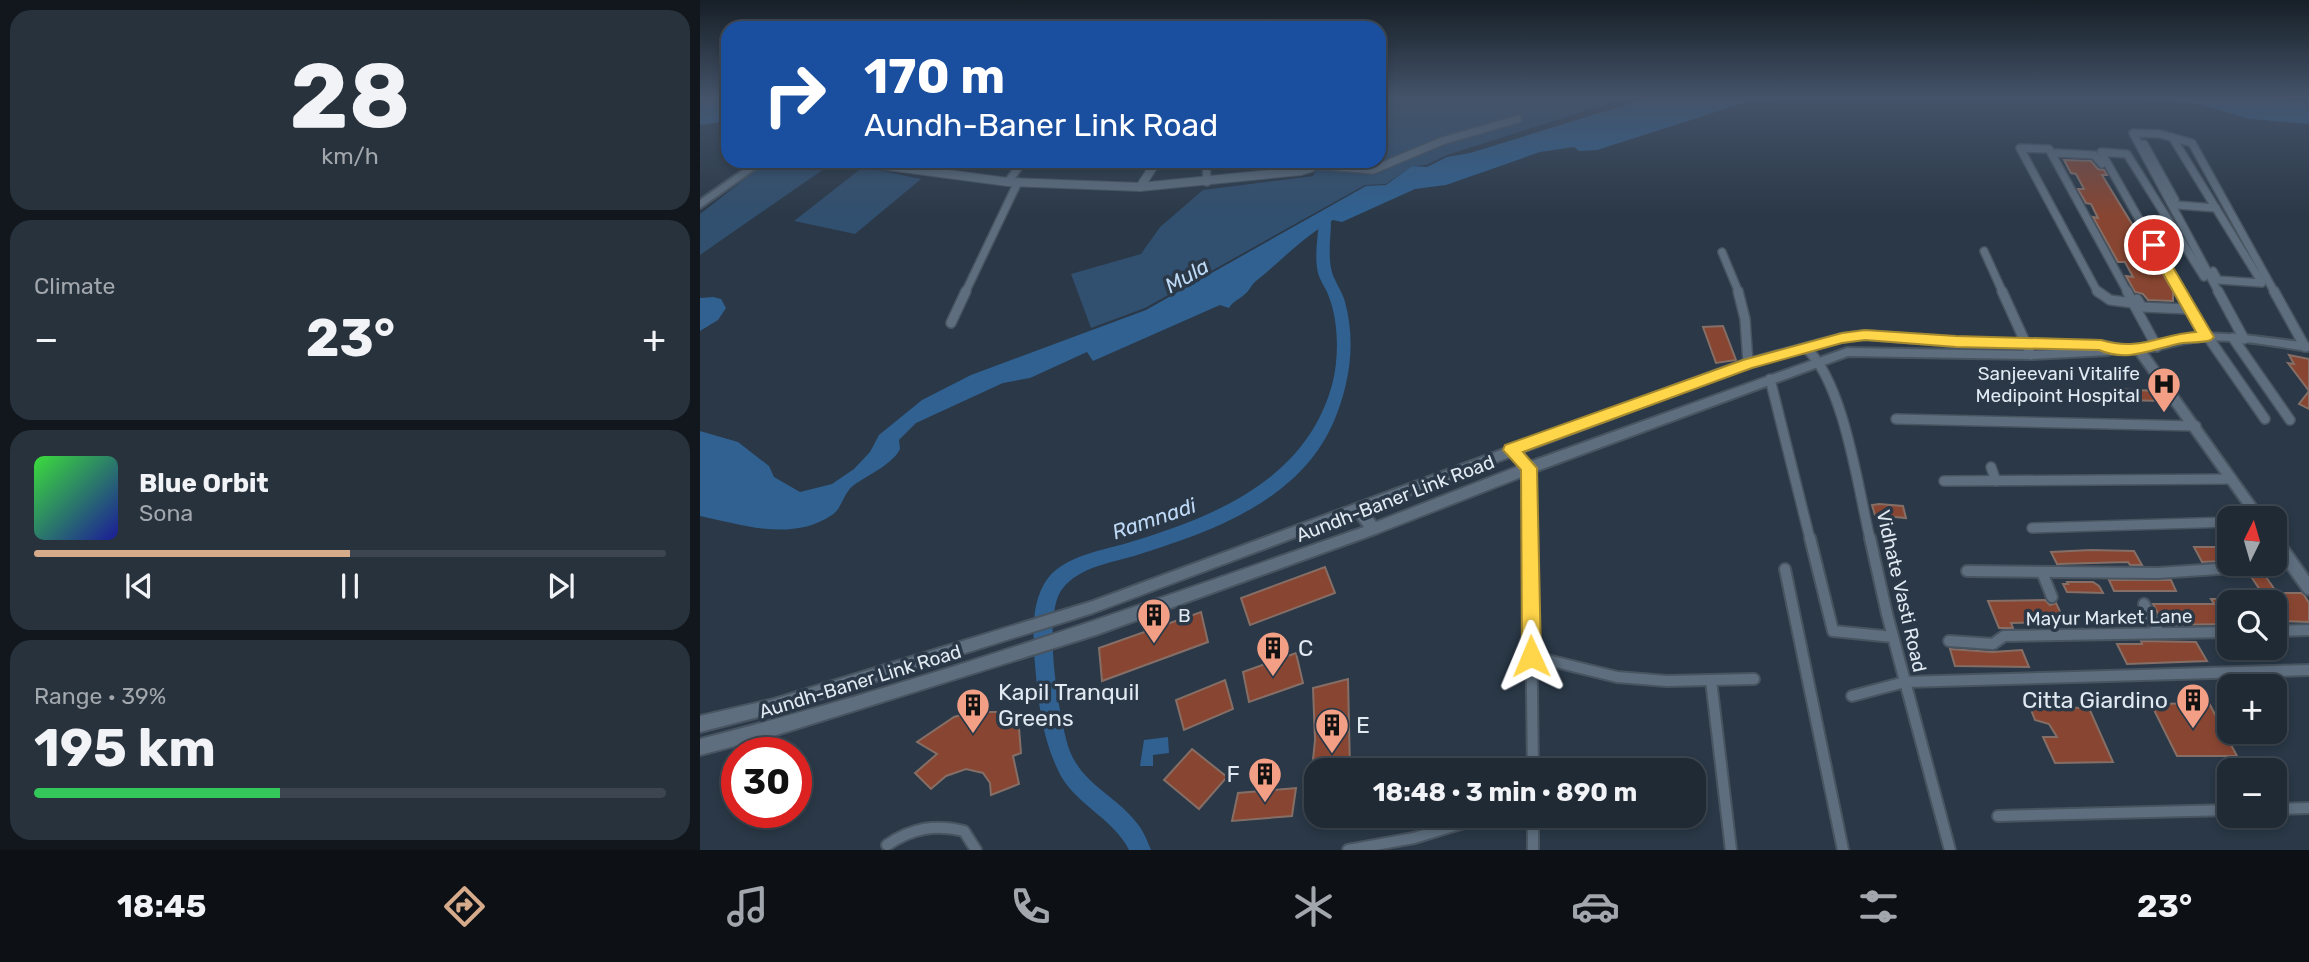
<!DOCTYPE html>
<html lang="en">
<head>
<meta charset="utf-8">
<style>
  :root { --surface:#202a35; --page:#28323d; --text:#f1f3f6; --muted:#a2a7ad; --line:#3d4650; --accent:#d6ab8b }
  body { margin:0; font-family:Rubik,sans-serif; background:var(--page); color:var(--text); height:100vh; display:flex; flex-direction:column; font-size:26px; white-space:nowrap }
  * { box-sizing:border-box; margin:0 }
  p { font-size:23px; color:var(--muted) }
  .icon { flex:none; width:38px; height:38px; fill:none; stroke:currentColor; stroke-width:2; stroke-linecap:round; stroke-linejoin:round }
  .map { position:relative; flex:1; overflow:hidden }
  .sheet { display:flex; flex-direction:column; gap:10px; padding:10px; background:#12171d; width:700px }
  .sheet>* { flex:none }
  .guide { position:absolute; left:21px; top:21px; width:665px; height:147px; border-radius:21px; box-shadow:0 4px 10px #0003,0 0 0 2px var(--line); background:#1a4fa0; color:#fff; overflow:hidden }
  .needle { width:46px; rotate:5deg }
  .fabs { position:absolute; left:1517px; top:506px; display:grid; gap:14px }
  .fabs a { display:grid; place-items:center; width:70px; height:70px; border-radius:14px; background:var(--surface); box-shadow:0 4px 10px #0003,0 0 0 2px var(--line); font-size:35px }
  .speed { position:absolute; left:21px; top:737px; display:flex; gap:14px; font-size:35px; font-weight:700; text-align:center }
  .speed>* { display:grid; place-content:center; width:91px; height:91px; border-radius:50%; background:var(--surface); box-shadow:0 4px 10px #0003,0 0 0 2px var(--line); line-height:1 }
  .speed .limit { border:10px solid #d22; background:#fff; color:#111 }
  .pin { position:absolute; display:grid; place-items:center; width:60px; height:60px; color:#fff; margin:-30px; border:4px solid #fff; border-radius:50%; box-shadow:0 2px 7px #0007 }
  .me { position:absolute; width:77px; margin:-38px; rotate:359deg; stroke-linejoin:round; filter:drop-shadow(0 0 5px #0008) }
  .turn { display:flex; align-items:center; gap:24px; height:147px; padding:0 28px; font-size:32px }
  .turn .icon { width:91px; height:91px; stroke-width:2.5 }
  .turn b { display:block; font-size:49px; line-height:60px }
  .big { font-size:52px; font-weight:700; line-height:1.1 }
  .sheet .widget { flex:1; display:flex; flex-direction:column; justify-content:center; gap:10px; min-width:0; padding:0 24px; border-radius:21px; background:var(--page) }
  .sheet .dial { align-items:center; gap:0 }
  .dial b { font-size:91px; line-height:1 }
  .song { display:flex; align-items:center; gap:21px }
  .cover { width:84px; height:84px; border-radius:10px; background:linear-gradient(135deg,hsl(120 70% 55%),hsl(240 70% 35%)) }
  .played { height:7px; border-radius:4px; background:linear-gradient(90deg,var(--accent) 50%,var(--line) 50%) }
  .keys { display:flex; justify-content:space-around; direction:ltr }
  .heat { display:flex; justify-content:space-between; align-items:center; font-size:38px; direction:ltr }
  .charge { height:10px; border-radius:5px; background:linear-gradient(90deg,#34c759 39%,var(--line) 0) }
  .trip { position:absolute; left:604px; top:758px; width:402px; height:70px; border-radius:21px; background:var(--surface); box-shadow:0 4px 10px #0003,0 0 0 2px var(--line); font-weight:700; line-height:70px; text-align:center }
  .tabs { display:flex; height:112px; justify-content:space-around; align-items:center; background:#0d1115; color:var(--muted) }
  .tabs .icon { width:49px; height:49px }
  .tabs .active { color:var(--accent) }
  .tabs b { font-size:32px; color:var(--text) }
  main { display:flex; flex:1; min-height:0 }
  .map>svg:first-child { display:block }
  .green { fill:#314f6e }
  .water { fill:#306191 }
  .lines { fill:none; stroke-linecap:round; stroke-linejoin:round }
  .river { fill:#306191; fill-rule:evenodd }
  .building { fill:#884632; stroke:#856e66; stroke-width:2 }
  .minor-far2-casing { stroke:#485460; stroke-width:10 }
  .minor-far1-casing { stroke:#485460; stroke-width:12 }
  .minor-casing { stroke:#485460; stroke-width:14 }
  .tertiary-far2-casing { stroke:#485460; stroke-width:10 }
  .tertiary-far1-casing { stroke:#485460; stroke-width:14 }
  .tertiary-casing { stroke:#485460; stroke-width:17 }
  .secondary-casing { stroke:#485460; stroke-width:4 }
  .minor-far2 { stroke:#5e6e7e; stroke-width:7 }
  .minor-far1 { stroke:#5e6e7e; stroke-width:9 }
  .minor { stroke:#5e6e7e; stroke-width:10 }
  .tertiary-far2 { stroke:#5e6e7e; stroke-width:8 }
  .tertiary-far1 { stroke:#5e6e7e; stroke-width:10 }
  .tertiary { stroke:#5e6e7e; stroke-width:13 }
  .secondary { fill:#5e6e7e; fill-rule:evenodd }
  .route { fill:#ffd54a; stroke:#a68a30; stroke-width:2 }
  .labels { text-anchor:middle; stroke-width:7; stroke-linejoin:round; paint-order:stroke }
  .poi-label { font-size:19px; fill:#e1eaf3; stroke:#2a3847; text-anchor:end }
  .street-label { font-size:19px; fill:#e1eaf3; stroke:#2a3847 }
  .water-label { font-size:21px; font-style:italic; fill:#bdd9f6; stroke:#2a3847 }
  .near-poi-label { font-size:23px; fill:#e1eaf3; stroke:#2a3847; text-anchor:start }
</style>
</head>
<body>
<main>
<section class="sheet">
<div class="widget dial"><b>28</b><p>km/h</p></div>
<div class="widget"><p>Climate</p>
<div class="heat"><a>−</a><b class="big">23°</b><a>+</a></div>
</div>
<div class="widget">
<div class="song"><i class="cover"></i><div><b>Blue Orbit</b><p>Sona</p></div></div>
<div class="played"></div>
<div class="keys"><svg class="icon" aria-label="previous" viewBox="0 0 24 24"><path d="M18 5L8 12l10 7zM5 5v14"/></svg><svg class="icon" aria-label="pause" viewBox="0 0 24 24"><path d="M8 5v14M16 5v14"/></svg><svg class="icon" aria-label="next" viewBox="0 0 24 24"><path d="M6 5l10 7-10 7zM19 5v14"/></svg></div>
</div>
<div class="widget"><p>Range · 39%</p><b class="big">195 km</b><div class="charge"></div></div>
</section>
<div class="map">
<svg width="1609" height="850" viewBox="0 0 1609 850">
  <rect width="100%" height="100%" fill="#2a3847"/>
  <!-- green -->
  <g class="green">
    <path d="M679,97H929L747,155L726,165L712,166L686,184L665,185L445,308L391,328L371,274L441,254L460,227L503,190L613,176L619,161H679Z"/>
    <path d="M68,161L134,162L0,255V214Z"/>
    <path d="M163,167L221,179L155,234L94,221Z"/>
  </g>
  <!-- water -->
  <g class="water">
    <path d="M0,97H28V121L0,125Z"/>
    <path d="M951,97H1094L1047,102L897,150L879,151L874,147L840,152L746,185L715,189L642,222L633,220C604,236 581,261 556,281C551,285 550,290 545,294C539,300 534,300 529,308L520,305L393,361L387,352L330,378L303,383L216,423L199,440L200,449C193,464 168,475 154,485C143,493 142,509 132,515C92,542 43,525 0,516V431L38,442L69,466L74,477L100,492L132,484L154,469L170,452L179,435L222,400L271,375L446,310L666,186L686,185L712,166L727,167L747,157L770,153Z"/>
    <path d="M1429,97H1566L1609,103V124L1550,119L1502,105Z"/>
    <path d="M13,297L21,299L26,308L18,320L0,331V298Z"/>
    <path d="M468,737L469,753L453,755V766H440L444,740Z"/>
  </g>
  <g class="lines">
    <!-- river -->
    <path class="river" d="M625,216L631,220C631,236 628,252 631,268C633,280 642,290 645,302C656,342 650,383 634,421C600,501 511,532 434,556C410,563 380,567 363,588C341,613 359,718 369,749C382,784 415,795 436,822C443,830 447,840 451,850H429C412,816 372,804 357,768C342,736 338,700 335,665C333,637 330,602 348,578C366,556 399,551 424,544C511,518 605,482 632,385C639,359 639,323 629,297C626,288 620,281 618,273C614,256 618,237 619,220Z"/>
  </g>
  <!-- building -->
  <g class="building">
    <path d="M1364,160L1391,161L1398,169L1404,170L1407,175H1402L1473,291V301L1448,300L1443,294L1435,292L1426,276L1433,277L1425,262H1418L1393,217L1398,218L1391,204L1386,203L1378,189H1384L1376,174L1371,173Z"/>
    <path d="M1023,326L1036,360L1016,363L1003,327Z"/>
    <path d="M1589,355L1609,359V409L1599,404L1609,391L1588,363L1594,364Z"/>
    <path d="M1412,389L1459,391L1465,401L1418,400Z"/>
    <path d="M1179,504L1203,506L1206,518L1175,515L1172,505Z"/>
    <path d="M1494,547H1517L1525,561L1502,562Z"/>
    <path d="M1391,550L1434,551L1442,565H1430L1428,562L1357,564L1351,552Z"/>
    <path d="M625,567L635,593L550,625L541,598Z"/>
    <path d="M1564,574L1577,593H1601L1604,595L1609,603V622L1575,621V602H1568L1550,575Z"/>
    <path d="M1409,580H1471L1476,591H1414Z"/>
    <path d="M1367,582H1393L1399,586L1403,593L1367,592L1363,584H1368Z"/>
    <path d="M1511,599H1530V624L1464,625L1453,604H1514Z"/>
    <path d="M1345,600L1350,605L1356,603L1365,622L1311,623L1313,628H1299L1288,601Z"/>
    <path d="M501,612L508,642L402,681L399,648Z"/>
    <path d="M1441,641L1496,642L1507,661L1427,664L1417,644H1442Z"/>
    <path d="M1250,649L1292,652L1322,650L1329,667L1255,666Z"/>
    <path d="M596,653L603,683L549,702L543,672Z"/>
    <path d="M648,679L650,770H612L615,740L613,688Z"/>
    <path d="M525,680L533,709L484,730L476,700Z"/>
    <path d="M1509,703L1537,756H1477L1451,704Z"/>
    <path d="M1330,707L1389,708L1413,762L1355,763L1343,737H1357L1349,724L1335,720Z"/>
    <path d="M272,712H302L319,728L321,753L313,756L319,784L291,795L290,783L283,773L266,769L246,776L231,789L215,773L237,754L217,742L254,717Z"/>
    <path d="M492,749L527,777L499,809L464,780Z"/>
    <path d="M596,788L592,816L532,821L538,793Z"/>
  </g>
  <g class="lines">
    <!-- minor-far2 casing -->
    <g class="minor-far2-casing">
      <g id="minor-far2">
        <path d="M1472,137L1562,283L1518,280L1513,271"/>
        <path d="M1444,144L1475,200"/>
        <path d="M1356,153L1394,155L1402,164"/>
        <path d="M506,161L507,182"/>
        <path d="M615,165L673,170L742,141L818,119"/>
        <path d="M308,182L323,161"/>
        <path d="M1477,205L1516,208"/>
        <path d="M1284,251L1303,293"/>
        <path d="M1022,252L1039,293"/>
        <path d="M265,293L318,182"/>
        <path d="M1398,293L1320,148L1349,149L1428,293"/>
        <path d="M1481,293L1401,152L1427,154L1504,277"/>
        <path d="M1519,293L1433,133L1460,134L1492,143L1575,293"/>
      </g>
    </g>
    <!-- minor-far1 casing -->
    <g class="minor-far1-casing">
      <g id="minor-far1">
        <path d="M1038,291L1045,319L1048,363"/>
        <path d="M1302,291L1331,355"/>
        <path d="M1397,291L1410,300L1433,303"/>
        <path d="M1427,291L1433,303"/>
        <path d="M1480,291L1506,337"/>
        <path d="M1518,291L1544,339"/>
        <path d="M1574,291L1605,347"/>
        <path d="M1437,299L1442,307L1487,309"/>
        <path d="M1433,303L1457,347"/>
        <path d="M251,323L266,291"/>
        <path d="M1508,337L1565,419"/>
        <path d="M1533,338L1590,420"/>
        <path d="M1106,348C1144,383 1158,488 1170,539"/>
        <path d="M1070,379L1110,539"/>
        <path d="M1196,419L1496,426"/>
        <path d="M1291,467L1296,481"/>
        <path d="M829,468L830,539"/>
        <path d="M1244,481L1532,479"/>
        <path d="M1332,528L1530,522"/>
      </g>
    </g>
    <!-- minor casing -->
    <g class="minor-casing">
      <g id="minor">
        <path d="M830,538L833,770"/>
        <path d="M1110,538L1133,631L1193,637"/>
        <path d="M1170,538L1187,614L1250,850"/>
        <path d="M1085,569L1143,850"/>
        <path d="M1267,571L1458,573L1592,564"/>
        <path d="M1342,572L1352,597"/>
        <path d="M1444,604L1459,633"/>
        <path d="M1575,631L1609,630"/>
        <path d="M1249,641L1293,644L1304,636L1530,632"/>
        <path d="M831,656L917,677L967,681L1054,679"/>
        <path d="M1011,680L1031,850"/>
        <path d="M1152,696L1205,682L1609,670"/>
        <path d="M1575,809L1609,808"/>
        <path d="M833,816V850"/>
        <path d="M1298,816L1530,810"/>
        <path d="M187,845C212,828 235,824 264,831L276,850"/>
        <path d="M648,850L714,838L770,821L833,816"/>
      </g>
    </g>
    <!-- tertiary-far2 casing -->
    <g class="tertiary-far2-casing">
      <g id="tertiary-far2">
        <path d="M150,161L308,182L440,187L601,171L611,168L617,161"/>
        <path d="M440,187L457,161"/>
      </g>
    </g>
    <!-- tertiary-far1 casing -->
    <g class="tertiary-far1-casing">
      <path id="tertiary-far1" d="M1440,351L1559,518"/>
    </g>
    <!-- tertiary casing -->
    <g class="tertiary-casing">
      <path id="tertiary" d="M1575,540L1609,588"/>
    </g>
    <!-- secondary casing -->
    <g class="secondary-casing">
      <g id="secondary">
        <path d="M56,161H67L0,208V200Z"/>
        <path d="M1165,331L1256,338L1401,341L1428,346L1507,333L1545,335L1609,343V351C1571,346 1532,337 1494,342C1476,344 1458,351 1440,353C1430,354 1417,351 1408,355L1331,359L1148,356L834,472L678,533L396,635L70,737L0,755V739C225,682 445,604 664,527L655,515L393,613L74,713L0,732V716L74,699L393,601L1044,360L1141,334ZM1165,339L1256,346L1377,349L1331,351L1147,348L824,464L676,522L667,511L1051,366L1141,342Z"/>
      </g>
    </g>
    <!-- minor-far2 -->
    <use href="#minor-far2" class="minor-far2"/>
    <!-- minor-far1 -->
    <use href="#minor-far1" class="minor-far1"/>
    <!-- minor -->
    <use href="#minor" class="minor"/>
    <!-- tertiary-far2 -->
    <use href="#tertiary-far2" class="tertiary-far2"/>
    <!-- tertiary-far1 -->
    <use href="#tertiary-far1" class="tertiary-far1"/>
    <!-- tertiary -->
    <use href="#tertiary" class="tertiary"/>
    <!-- secondary -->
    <use href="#secondary" class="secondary"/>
  </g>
  <!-- sky -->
  <linearGradient id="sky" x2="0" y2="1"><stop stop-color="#171f27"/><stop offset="0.45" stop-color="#445369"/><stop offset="1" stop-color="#445369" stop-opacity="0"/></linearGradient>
  <rect width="1609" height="216" fill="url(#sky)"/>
  <!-- route -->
  <path class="route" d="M1454,240L1460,245L1514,337L1511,340C1502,343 1492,342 1483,343C1454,348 1429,363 1399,350L1256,347L1165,340L1142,343L1052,368L823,452L837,468L841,656L838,663L831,665L825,663L822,656L821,470L803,450L805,445L1043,360L1142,333L1165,330L1256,336L1401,340C1441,352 1459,334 1496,332L1447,245Z"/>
  <!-- icons -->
  <defs>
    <g id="hospital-pin" transform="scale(1.75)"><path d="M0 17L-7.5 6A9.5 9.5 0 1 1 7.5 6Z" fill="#f39f85" stroke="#2a3847"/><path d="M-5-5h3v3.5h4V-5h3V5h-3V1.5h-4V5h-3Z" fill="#111"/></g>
    <g id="building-pin" transform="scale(1.75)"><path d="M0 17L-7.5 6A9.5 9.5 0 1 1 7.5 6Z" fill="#f39f85" stroke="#2a3847"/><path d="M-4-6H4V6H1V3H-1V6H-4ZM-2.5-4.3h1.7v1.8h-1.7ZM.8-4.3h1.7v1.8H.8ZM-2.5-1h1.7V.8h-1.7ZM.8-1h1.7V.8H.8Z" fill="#111"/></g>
  </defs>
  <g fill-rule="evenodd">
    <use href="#hospital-pin" x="1464" y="384"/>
    <use href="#building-pin" x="454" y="615"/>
    <use href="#building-pin" x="573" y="648"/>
    <use href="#building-pin" x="1493" y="700"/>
    <use href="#building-pin" x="273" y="705"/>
    <use href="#building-pin" x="632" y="725"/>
    <use href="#building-pin" x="565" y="774"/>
  </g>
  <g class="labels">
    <!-- poi labels -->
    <g class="poi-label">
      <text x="1440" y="380">Sanjeevani Vitalife<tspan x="1440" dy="22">Medipoint Hospital</tspan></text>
      <text x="478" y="622" text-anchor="start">B</text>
    </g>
    <!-- street labels -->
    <g class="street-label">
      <text transform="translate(695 498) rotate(-21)" y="7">Aundh-Baner Link Road</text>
      <text transform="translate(1202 591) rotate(77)" y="7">Vidhate Vasti Road</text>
      <text transform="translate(1409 617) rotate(-1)" y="7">Mayur Market Lane</text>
      <text transform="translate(160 681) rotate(-17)" y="7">Aundh-Baner Link Road</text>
    </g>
    <!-- water labels -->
    <g class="water-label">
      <text transform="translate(487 276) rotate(-30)" y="7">Mula</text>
      <text transform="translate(454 519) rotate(-19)" y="7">Ramnadi</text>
    </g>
    <!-- near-poi labels -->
    <g class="near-poi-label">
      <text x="598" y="656">C</text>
      <text x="298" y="700">Kapil Tranquil<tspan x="298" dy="26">Greens</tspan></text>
      <text x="1468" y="708" text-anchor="end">Citta Giardino</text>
      <text x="656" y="733">E</text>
      <text x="540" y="782" text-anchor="end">F</text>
    </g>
  </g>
</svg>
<div class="fabs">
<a><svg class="needle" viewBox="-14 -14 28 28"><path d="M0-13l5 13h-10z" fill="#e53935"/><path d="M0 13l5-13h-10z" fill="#a2a7ad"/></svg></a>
<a><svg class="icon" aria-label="search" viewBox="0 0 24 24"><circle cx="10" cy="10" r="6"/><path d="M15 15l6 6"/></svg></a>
<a>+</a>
<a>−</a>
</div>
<div class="speed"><div class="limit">30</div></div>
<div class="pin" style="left:1454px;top:245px;background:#d93025"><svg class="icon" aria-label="arrive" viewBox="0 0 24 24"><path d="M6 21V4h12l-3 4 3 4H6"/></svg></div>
<svg class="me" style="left:831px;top:656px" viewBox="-20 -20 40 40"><path d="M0-17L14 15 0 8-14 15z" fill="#ffd54a" stroke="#fff" stroke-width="4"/></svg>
<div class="trip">18:48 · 3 min · 890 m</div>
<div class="guide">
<div class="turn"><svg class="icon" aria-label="right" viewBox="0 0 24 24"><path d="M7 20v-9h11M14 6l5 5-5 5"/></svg><div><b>170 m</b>Aundh-Baner Link Road</div></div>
</div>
</div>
</main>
<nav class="tabs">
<b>18:45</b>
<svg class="icon active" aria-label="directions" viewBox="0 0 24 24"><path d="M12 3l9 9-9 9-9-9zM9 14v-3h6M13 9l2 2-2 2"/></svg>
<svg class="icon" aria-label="music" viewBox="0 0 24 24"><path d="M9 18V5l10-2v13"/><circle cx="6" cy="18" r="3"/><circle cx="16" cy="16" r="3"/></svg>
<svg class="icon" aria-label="phone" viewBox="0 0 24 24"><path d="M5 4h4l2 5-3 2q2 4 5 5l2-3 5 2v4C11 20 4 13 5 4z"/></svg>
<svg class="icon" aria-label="climate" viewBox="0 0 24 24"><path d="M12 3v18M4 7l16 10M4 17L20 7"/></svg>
<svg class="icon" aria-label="car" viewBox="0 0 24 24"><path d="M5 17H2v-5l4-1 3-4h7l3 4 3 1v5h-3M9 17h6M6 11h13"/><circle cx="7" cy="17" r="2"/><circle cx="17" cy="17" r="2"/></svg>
<svg class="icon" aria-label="filters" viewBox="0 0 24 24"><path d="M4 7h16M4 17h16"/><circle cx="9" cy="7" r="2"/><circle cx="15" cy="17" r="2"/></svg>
<b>23°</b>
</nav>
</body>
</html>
